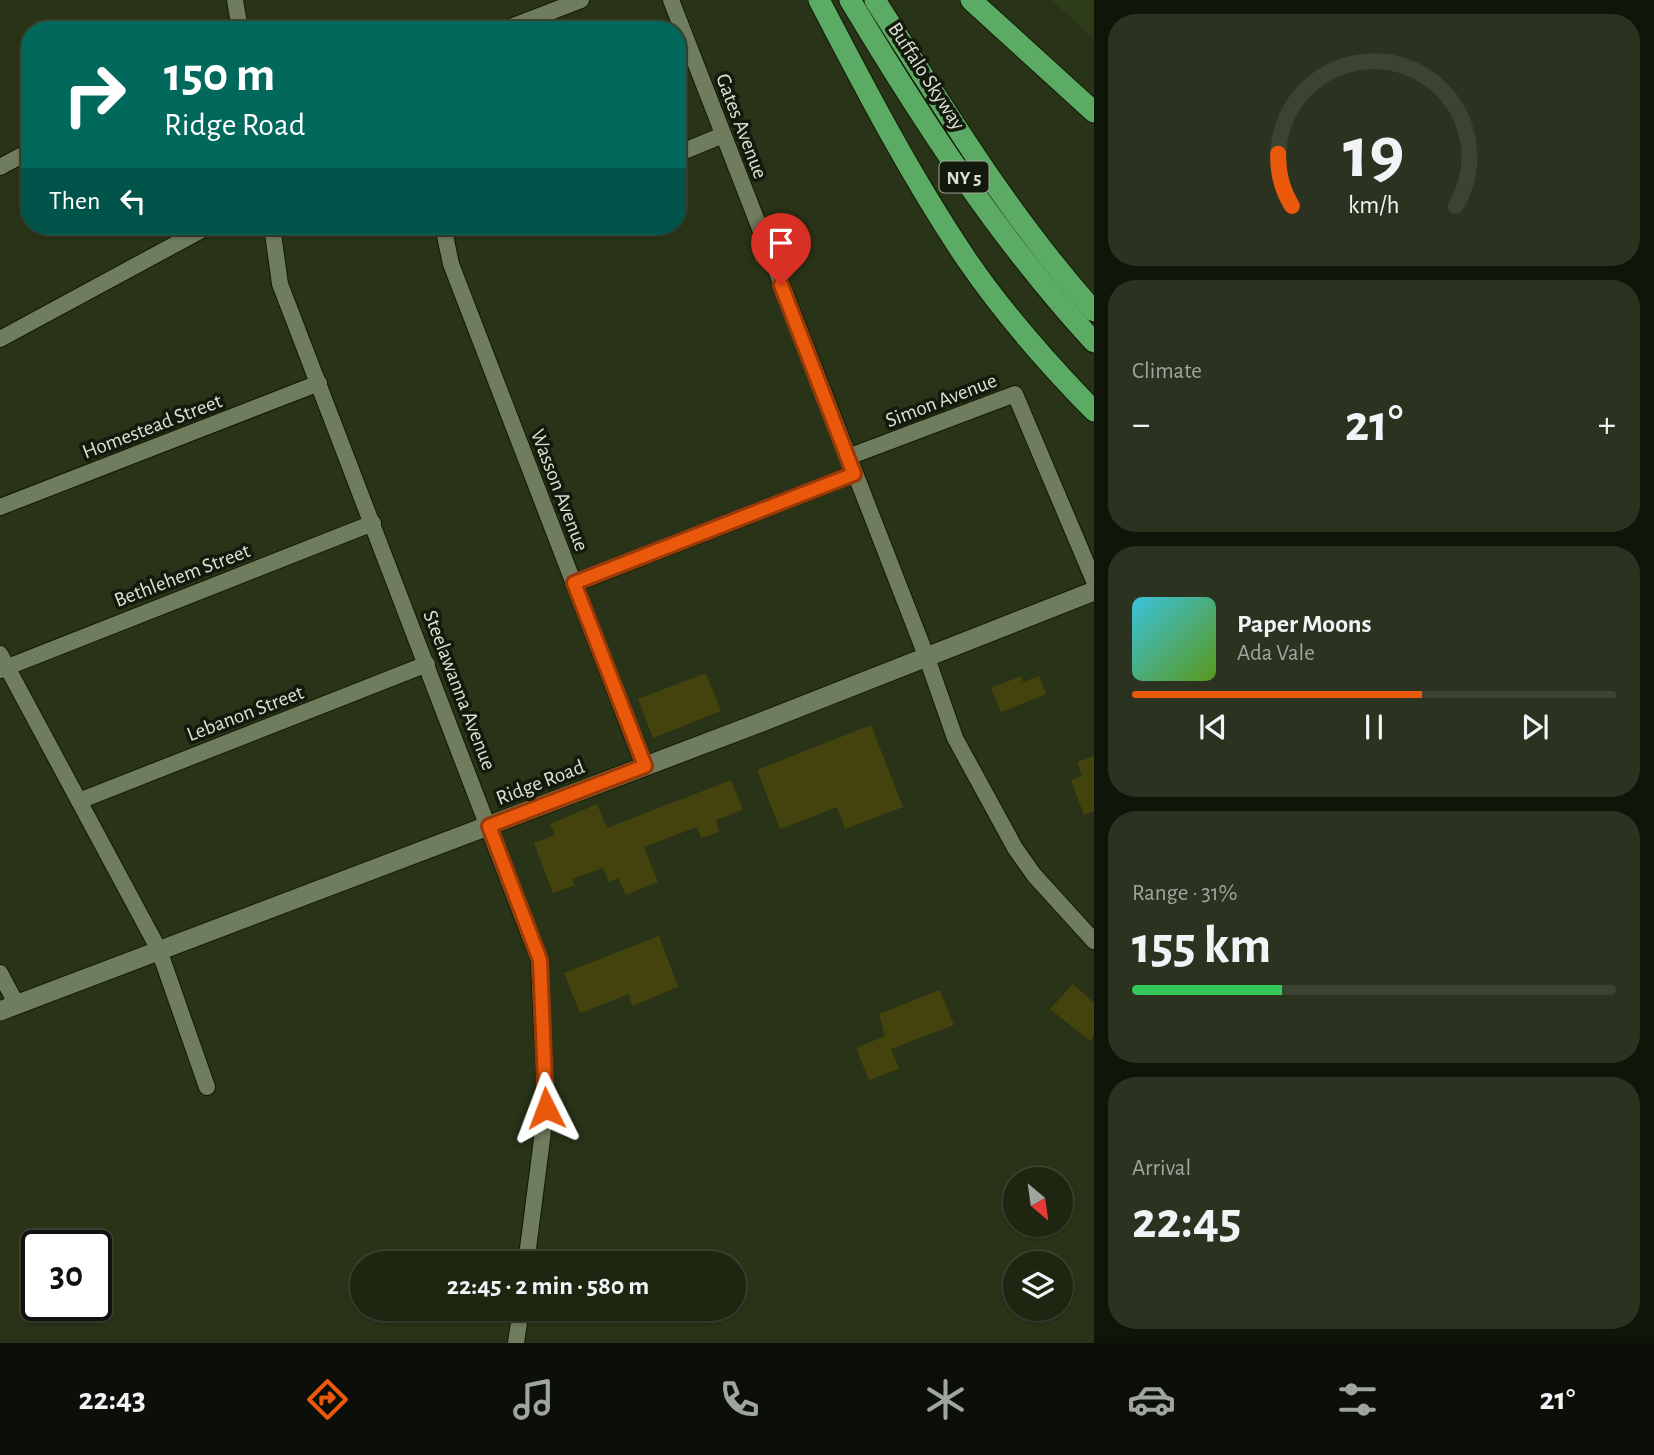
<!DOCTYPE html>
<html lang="en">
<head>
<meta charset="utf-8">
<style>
  :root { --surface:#1e2611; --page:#2b321f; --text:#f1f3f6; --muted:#a1a59f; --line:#3c4331; --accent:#ea580c }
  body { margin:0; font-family:"Alegreya Sans",sans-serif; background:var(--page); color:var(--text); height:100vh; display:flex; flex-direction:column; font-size:26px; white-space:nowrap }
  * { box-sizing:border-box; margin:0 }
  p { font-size:23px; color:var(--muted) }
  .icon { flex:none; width:38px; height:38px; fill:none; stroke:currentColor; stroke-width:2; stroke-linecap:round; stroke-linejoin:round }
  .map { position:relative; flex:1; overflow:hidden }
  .panel { display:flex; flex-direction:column; gap:14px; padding:14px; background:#101509; width:560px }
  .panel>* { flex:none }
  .hud { position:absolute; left:21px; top:21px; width:665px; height:214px; border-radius:28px; box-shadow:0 2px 5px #0004,0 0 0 2px var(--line); background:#00695c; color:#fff; overflow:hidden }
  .needle { width:46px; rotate:151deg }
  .tools { position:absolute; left:1003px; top:1167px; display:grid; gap:14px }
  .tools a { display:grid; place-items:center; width:70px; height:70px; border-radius:50%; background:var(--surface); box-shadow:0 2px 5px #0004,0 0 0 2px var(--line); font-size:35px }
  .speed { position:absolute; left:21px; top:1230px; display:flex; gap:14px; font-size:35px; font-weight:700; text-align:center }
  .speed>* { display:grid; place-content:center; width:91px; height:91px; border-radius:50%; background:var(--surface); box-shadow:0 2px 5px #0004,0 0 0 2px var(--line); line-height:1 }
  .speed .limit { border:4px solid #111; border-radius:10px; background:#fff; color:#111 }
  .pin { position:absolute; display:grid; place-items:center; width:60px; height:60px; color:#fff; margin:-72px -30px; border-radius:50% 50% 50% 0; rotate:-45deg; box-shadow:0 0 7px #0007 }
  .pin .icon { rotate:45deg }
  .me { position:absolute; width:77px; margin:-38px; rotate:357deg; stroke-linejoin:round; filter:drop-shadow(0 0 5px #0008) }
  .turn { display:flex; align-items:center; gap:24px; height:147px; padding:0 28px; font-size:32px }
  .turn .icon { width:91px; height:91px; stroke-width:2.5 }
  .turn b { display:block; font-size:49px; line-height:60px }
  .then { display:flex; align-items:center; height:66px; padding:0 28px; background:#0003; gap:14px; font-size:26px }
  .big { font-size:52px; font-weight:600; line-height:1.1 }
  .panel .tile { flex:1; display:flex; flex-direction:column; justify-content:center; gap:10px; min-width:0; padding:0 24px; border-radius:28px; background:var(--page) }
  .panel .dial { align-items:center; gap:0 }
  .dial svg { height:182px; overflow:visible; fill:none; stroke:var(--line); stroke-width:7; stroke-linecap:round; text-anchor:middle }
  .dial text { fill:var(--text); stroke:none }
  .song { display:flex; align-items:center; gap:21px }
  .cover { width:84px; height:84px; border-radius:10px; background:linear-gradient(135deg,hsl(190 70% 55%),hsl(90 70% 35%)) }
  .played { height:7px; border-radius:4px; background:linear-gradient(90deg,var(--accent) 60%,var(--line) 60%) }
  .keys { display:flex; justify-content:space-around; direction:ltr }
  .heat { display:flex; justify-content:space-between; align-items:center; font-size:38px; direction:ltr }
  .charge { height:10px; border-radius:5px; background:linear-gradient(90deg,#34c759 31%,var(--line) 0) }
  .trip { position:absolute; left:350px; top:1251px; width:396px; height:70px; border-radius:35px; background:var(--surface); box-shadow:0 2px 5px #0004,0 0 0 2px var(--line); font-weight:600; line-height:70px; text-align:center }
  .dock { display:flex; height:112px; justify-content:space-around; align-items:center; background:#0c0f07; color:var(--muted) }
  .dock .icon { width:49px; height:49px }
  .dock .current { color:var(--accent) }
  .dock b { font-size:32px; color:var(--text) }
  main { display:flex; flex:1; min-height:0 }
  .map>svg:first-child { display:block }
  .built { fill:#2f3c19 }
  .building { fill:#45430d }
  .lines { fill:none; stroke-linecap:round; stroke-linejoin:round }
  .minor-casing { stroke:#101a01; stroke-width:18 }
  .secondary-casing { stroke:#101a01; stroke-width:21 }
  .motorway-casing { stroke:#101a01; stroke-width:23 }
  .minor { stroke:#6f7c5d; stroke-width:16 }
  .secondary { stroke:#6f7c5d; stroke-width:19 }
  .motorway { stroke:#5cab65; stroke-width:21 }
  .route-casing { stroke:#983908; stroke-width:18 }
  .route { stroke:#ea580c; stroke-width:12 }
  .labels { text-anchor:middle; stroke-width:7; stroke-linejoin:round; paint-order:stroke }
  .shield { fill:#13190c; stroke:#9ea696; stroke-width:2 }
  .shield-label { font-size:19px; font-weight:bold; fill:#dae2d1 }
  .street-label { font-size:21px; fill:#dae2d1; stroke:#13190c }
</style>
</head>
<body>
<main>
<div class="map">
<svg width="1094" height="1343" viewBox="0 0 1094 1343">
  <rect width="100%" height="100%" fill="#283317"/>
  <!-- built -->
  <path class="built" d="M1051,0H1094V39Z"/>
  <!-- building -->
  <g class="building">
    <path d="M706,673L721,711L653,738L638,699Z"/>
    <path d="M1021,676L1023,682L1039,676L1046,694L1001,712L991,688Z"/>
    <path d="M871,725L903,807L845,829L837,807L780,829L757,770Z"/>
    <path d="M1094,756V811L1084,815L1071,780L1082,776L1077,762Z"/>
    <path d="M731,780L743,810L716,820L719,832L701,838L697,827L644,847L658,882L626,895L618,878L609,882L603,868L572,879L575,885L553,893L534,843L555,835L550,824L597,804L607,828Z"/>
    <path d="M659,936L678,987L632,1006L629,994L580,1013L564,973Z"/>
    <path d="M1073,984L1094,1003V1036L1090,1041L1050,1009Z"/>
    <path d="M940,990L954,1025L891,1049L899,1069L869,1080L856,1048L885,1036L879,1014Z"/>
  </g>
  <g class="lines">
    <!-- minor casing -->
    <g class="minor-casing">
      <g id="minor">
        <path d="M235,0L240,30"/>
        <path d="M671,0L927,658L955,738L1015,848L1034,875L1094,941"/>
        <path d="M503,30L581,0"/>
        <path d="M677,154L723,135"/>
        <path d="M0,167L30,151"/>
        <path d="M272,226L280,284L539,960L546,1108L526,1264"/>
        <path d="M443,226L451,264L644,766"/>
        <path d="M0,339L209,226"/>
        <path d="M848,457L1015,394L1094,581"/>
        <path d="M0,507L319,383"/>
        <path d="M574,584L854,474"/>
        <path d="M0,654L159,950L207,1087"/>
        <path d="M0,670L373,523"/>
        <path d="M79,801L427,664"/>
        <path d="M0,973L17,1005"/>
        <path d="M516,1343L521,1309"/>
      </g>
    </g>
    <!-- secondary casing -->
    <g class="secondary-casing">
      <path id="secondary" d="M0,1011L759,723L1094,591"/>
    </g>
    <!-- motorway casing -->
    <g class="motorway-casing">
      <g id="motorway">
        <path d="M819,0C865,88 911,177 967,260C1004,314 1048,364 1094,411"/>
        <path d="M850,0C922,120 999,239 1094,342"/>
        <path d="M875,0C943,107 1009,216 1094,311"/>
        <path d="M971,0L1094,112"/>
      </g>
    </g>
    <!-- minor -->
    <use href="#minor" class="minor"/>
    <!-- secondary -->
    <use href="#secondary" class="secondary"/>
    <!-- motorway -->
    <use href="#motorway" class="motorway"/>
  </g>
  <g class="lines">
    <!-- route casing -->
    <g class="route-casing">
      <path id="route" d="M546,1108L540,960L489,826L645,766L574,583L854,474L781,285"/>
    </g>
    <!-- route -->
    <use href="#route" class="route"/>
  </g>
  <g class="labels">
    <!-- shield labels -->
    <rect class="shield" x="939.5" y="161.5" width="49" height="31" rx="5"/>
    <g class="shield-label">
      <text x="964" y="184">NY 5</text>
    </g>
    <!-- street labels -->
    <g class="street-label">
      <text transform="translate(927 76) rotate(57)" y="7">Buffalo Skyway</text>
      <text transform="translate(742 126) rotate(69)" y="7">Gates Avenue</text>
      <text transform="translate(941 400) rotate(-21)" y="7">Simon Avenue</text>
      <text transform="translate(152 426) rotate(-21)" y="7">Homestead Street</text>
      <text transform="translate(560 490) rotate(69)" y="7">Wasson Avenue</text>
      <text transform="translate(182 575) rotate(-21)" y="7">Bethlehem Street</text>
      <text transform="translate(460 690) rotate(69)" y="7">Steelawanna Avenue</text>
      <text transform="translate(245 713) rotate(-21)" y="7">Lebanon Street</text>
      <text transform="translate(540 782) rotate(-21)" y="7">Ridge Road</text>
    </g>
  </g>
</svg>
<div class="tools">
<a><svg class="needle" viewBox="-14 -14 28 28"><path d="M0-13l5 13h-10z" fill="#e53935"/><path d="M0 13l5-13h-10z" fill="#a1a59f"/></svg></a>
<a><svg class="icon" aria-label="layers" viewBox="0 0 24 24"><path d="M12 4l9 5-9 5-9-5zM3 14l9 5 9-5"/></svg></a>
</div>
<div class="speed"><div class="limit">30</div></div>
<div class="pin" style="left:781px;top:285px;background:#d93025"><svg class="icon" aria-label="arrive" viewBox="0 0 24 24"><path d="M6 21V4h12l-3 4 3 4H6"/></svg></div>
<svg class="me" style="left:546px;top:1108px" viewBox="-20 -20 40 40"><path d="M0-17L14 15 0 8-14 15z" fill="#ea580c" stroke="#fff" stroke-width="4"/></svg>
<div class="trip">22:45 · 2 min · 580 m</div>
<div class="hud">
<div class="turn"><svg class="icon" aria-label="right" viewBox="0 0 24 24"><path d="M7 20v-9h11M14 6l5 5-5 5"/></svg><div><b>150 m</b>Ridge Road</div></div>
<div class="then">Then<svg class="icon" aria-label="left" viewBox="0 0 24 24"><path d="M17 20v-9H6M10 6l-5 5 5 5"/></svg></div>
</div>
</div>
<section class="panel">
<div class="tile dial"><svg viewBox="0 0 100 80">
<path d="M14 69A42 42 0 1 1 86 69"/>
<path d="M14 69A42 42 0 0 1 8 46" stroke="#ea580c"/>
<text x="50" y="56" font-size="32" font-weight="700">19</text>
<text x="50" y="72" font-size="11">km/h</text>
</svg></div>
<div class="tile"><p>Climate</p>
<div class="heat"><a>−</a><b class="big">21°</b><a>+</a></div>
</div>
<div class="tile">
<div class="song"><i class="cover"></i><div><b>Paper Moons</b><p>Ada Vale</p></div></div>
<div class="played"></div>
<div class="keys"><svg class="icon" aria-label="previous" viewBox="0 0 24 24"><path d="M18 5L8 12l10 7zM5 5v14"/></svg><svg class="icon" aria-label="pause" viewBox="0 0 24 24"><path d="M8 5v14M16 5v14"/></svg><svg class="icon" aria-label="next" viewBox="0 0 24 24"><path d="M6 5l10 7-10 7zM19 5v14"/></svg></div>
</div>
<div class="tile"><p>Range · 31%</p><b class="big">155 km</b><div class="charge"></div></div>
<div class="tile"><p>Arrival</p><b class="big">22:45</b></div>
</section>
</main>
<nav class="dock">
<b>22:43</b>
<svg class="icon current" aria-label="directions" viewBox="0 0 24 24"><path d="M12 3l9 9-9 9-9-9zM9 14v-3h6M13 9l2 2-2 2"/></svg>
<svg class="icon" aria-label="music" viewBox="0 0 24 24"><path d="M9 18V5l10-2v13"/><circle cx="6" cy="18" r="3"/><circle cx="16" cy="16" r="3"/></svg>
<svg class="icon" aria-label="phone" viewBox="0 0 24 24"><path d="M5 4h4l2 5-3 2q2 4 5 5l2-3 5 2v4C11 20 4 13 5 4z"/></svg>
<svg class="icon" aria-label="climate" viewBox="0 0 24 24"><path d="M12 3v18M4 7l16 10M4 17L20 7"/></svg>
<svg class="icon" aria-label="car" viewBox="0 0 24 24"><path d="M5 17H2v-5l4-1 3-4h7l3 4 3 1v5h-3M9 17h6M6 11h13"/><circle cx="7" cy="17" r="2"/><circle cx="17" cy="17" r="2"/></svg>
<svg class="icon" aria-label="filters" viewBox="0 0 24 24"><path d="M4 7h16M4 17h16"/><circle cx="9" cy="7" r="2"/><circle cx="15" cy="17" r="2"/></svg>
<b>21°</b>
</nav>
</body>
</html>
